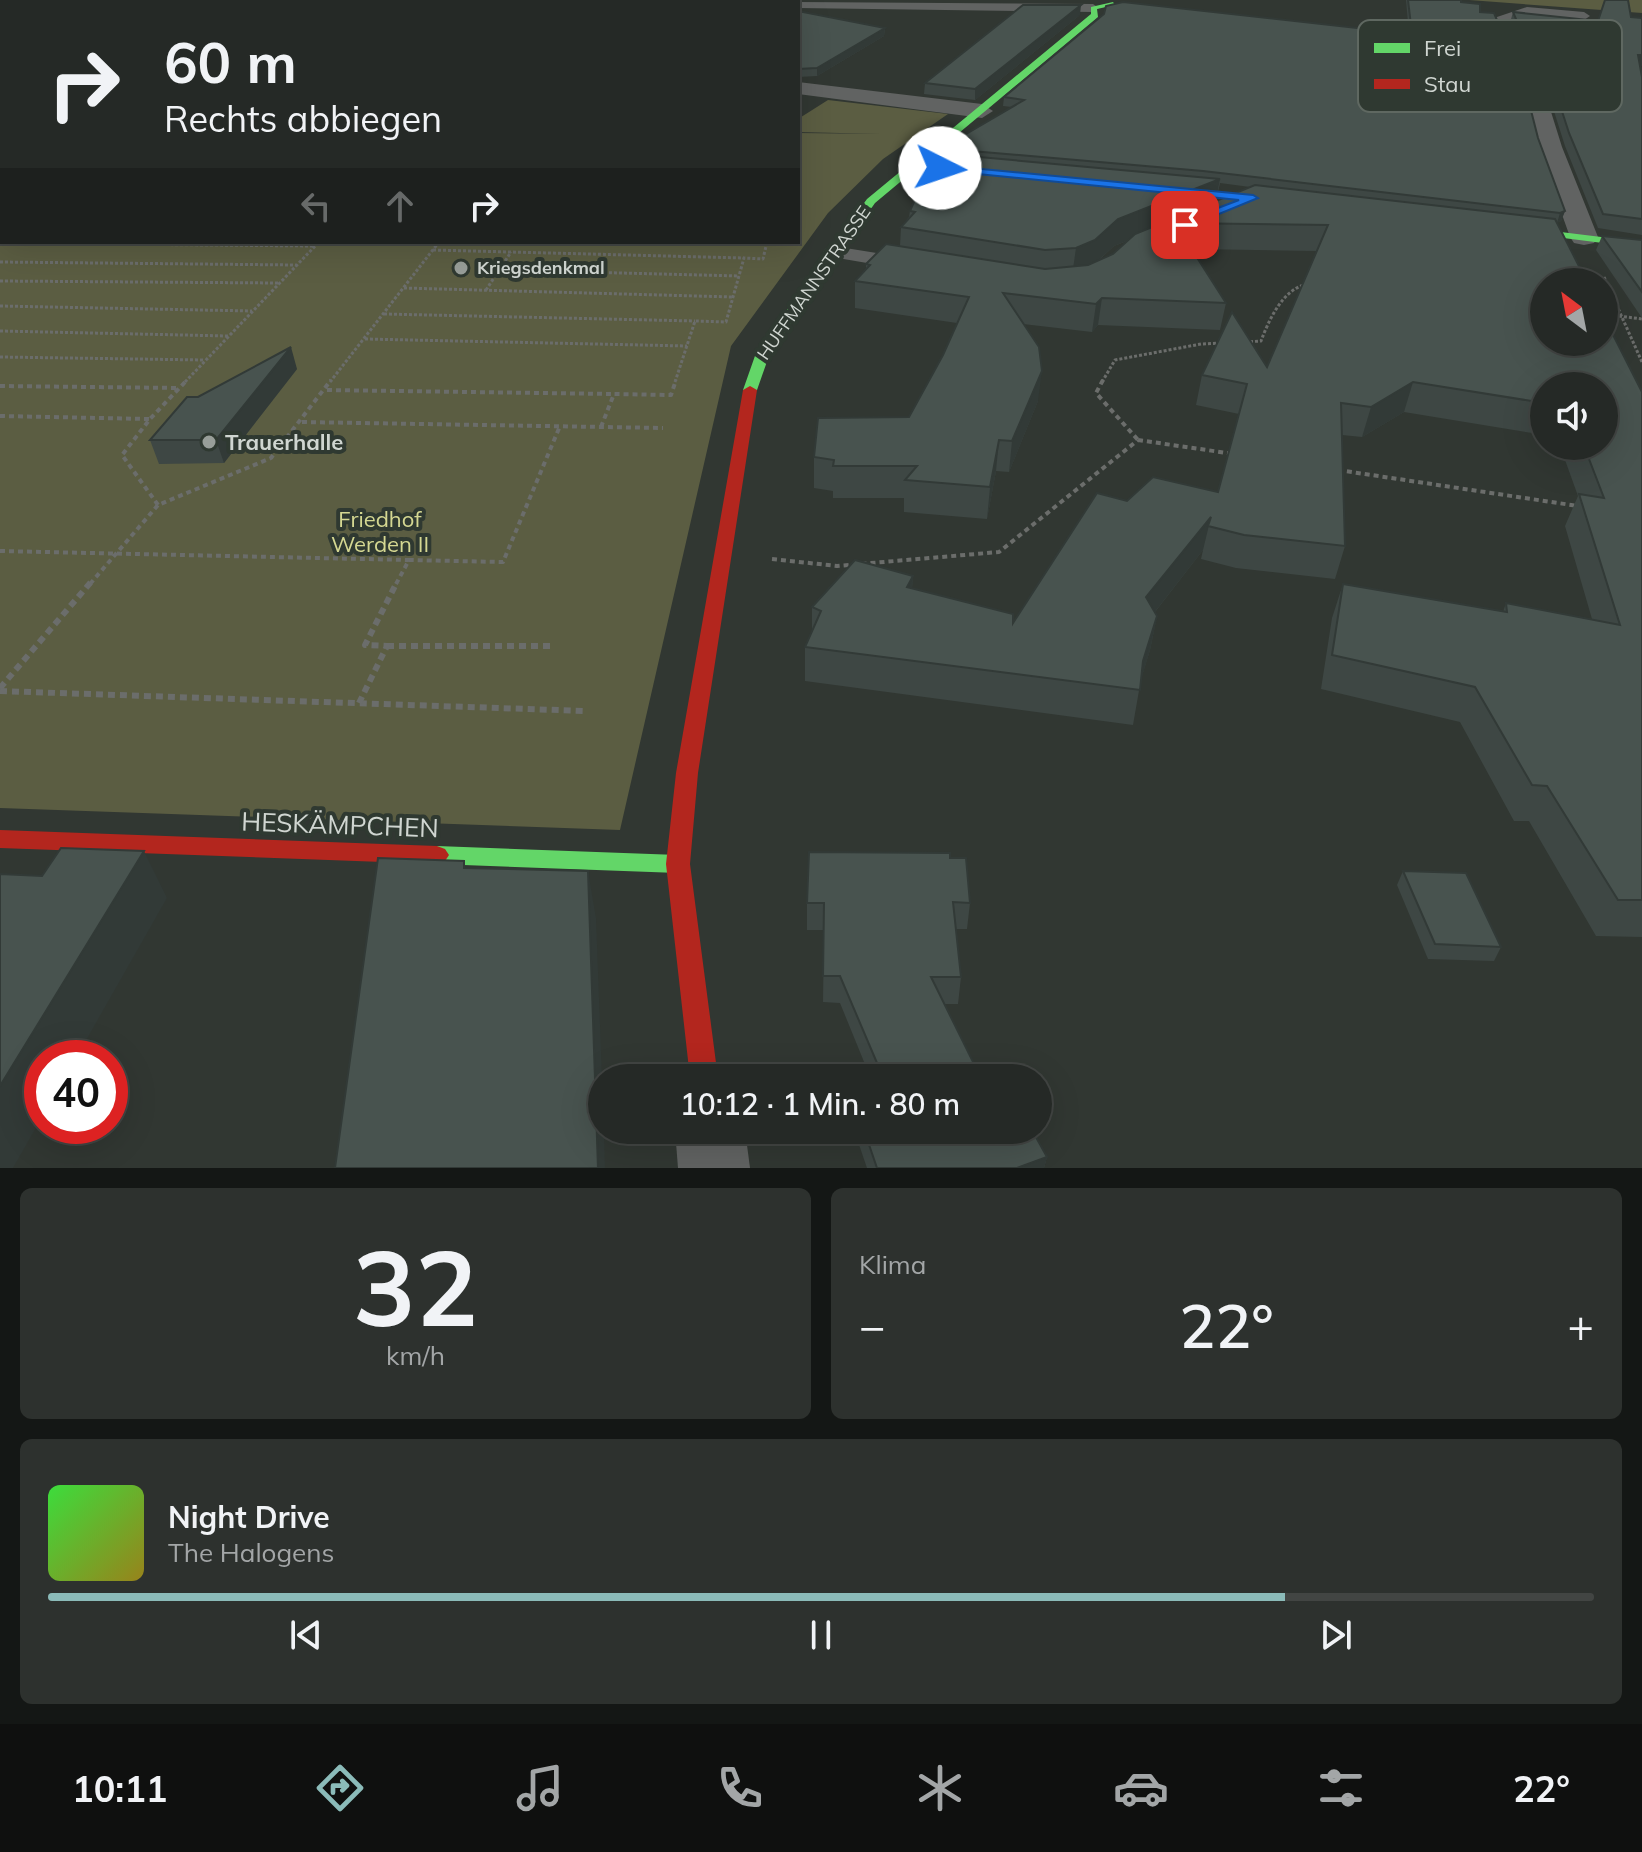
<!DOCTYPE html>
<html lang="de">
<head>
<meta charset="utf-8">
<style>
  :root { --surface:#252926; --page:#2d312e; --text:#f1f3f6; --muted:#a3a6a7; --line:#424543; --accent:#8bbbb9 }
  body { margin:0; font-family:Mulish,sans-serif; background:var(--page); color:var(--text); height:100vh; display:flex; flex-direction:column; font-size:30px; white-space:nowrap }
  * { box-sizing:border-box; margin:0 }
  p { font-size:26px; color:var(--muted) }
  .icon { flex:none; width:44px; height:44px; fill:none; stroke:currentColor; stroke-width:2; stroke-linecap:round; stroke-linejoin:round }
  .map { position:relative; height:1168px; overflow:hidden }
  .details { display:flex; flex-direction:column; gap:20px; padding:20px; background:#141715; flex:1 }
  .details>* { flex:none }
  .banner { position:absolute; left:0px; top:0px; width:800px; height:244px; box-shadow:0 8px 32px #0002,0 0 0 2px var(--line); background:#252926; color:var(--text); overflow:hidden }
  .needle { width:52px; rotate:328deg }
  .fabs { position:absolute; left:1530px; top:268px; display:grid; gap:16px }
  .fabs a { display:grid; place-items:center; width:88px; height:88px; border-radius:50%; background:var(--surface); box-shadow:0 8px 32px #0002,0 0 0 2px var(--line); font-size:40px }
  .speed { position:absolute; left:24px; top:1040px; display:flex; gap:16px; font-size:40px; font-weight:700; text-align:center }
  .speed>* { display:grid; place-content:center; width:104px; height:104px; border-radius:50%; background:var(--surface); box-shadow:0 8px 32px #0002,0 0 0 2px var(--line); line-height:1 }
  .speed .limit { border:12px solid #d22; background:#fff; color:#111 }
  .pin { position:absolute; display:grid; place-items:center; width:68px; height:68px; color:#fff; margin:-34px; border-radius:16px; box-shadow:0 4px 12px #0006 }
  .me { position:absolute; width:88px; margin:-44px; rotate:94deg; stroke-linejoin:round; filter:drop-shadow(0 0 6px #0008) }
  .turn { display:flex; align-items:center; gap:28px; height:168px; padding:0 32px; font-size:36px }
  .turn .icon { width:104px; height:104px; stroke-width:2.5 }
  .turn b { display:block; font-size:56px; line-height:68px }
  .lanes { display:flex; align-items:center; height:76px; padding:0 32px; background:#0003; justify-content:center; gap:40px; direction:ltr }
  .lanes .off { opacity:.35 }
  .big { font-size:60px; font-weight:600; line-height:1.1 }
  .details .tile { flex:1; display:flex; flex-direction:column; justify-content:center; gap:12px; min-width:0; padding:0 28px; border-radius:12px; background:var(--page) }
  .details .dial { align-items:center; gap:0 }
  .dial b { font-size:104px; line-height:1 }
  .song { display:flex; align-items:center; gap:24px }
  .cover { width:96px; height:96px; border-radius:12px; background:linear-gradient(135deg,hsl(120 70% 55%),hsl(50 70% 35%)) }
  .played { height:8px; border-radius:4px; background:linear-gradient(90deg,var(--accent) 80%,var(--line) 80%) }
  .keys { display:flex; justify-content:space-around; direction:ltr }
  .heat { display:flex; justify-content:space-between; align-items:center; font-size:44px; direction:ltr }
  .details .tiles { flex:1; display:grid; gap:20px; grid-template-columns:1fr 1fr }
  .tile:last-child { grid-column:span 2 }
  .trip { position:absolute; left:588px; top:1064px; width:464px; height:80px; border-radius:40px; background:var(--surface); box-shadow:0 8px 32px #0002,0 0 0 2px var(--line); font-weight:600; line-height:80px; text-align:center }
  .tabs { display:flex; height:128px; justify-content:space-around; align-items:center; background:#0f100f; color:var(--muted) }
  .tabs .icon { width:56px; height:56px }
  .tabs .selected { color:var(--accent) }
  .tabs b { font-size:36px; color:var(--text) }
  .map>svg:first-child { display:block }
  .green { fill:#5b5d42 }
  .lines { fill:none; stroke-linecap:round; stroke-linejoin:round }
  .path-far3 { stroke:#6b6d6b; stroke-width:2; stroke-dasharray:3 2; stroke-linecap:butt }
  .path-far2 { stroke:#6b6d6b; stroke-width:3; stroke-dasharray:3 2; stroke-linecap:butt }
  .path-far1 { stroke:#6b6d6b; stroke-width:4; stroke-dasharray:5 4; stroke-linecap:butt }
  .path { stroke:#6b6d6b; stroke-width:6; stroke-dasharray:7 5; stroke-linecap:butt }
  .lane { fill:#616362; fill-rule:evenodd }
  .street { fill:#616362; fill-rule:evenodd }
  .fast { fill:#63d668; fill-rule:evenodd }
  .jam { fill:#b3261e; fill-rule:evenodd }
  .wall { fill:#3e4744; fill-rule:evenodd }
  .shaded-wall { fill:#323a37 }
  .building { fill:#48534f; stroke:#323a37; stroke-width:2 }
  .route { fill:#1a73e8; stroke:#114b97; stroke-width:2 }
  .poi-dot { fill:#989e99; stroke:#2f3931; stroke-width:3 }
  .labels { text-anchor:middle; stroke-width:8; stroke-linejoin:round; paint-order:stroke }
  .far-poi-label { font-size:18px; font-weight:bold; fill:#d0d6d1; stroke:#2f3931; text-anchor:start }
  .far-street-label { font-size:18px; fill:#d0d6d1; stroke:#2f3931 }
  .poi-label { font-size:22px; font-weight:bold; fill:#d0d6d1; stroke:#2f3931; text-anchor:start }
  .park-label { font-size:22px; fill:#d5d892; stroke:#2f3931 }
  .near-street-label { font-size:26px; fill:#d0d6d1; stroke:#2f3931 }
  .key { fill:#2f3931; stroke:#5f6861; stroke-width:2 }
  .key-label { font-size:22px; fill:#d0d6d1 }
</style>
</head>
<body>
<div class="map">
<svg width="1642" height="1168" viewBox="0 0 1642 1168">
  <rect width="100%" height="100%" fill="#313732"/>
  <!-- green -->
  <g class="green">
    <path d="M1469,0H1642V13Z"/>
    <path d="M828,100L948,114L883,159L828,213L731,346L620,830L0,808V229L2,242H798V133L881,134L798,132V119Z"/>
  </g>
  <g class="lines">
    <!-- path-far3 -->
    <g class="path-far3">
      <path d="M187,0L193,2"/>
      <path d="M126,2L137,0"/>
    </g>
    <!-- path-far2 -->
    <g class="path-far2">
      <path d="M0,243L314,246"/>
      <path d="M433,250L744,258"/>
      <path d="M0,262L296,265"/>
      <path d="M499,270L739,276"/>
      <path d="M1604,277L1642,362"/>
      <path d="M0,281L278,283"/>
      <path d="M404,288L733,297"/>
      <path d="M486,290L511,252"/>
      <path d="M0,306L252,311"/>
      <path d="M384,314L695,321"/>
      <path d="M1619,316L1642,319"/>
      <path d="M0,331L228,336"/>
      <path d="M365,339L687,346"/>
      <path d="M1245,342L1261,341C1269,320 1283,288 1308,284"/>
      <path d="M0,357L205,360"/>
      <path d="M185,382L319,242"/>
      <path d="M330,382L439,242"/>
      <path d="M675,382L695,321L726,322L744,258L763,259L767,242"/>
      <path d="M1102,382L1115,360L1201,344L1223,343"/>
    </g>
    <!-- path-far1 -->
    <g class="path-far1">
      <path d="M1103,380L1096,393L1138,440"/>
      <path d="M0,386L179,388"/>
      <path d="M327,390L614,394"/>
      <path d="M0,416L149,419"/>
      <path d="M302,422L663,428"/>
      <path d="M601,427L614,394L671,395L676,380"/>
      <path d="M1138,440L1234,454"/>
      <path d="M1338,470L1578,506"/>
      <path d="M158,505L122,455L150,419L187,380"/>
      <path d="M0,551L409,560"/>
      <path d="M772,559L837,566L999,552L1138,440"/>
      <path d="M90,584L158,505L271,458L331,380"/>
      <path d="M396,584L409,560L503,562L560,426"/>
    </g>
    <!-- path -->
    <g class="path">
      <path d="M387,646H555"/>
      <path d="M0,688L91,582"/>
      <path d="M0,691L586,711"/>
      <path d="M359,703L387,646L365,645L397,582"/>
    </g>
    <!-- lane -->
    <g class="lane">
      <path d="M657,0H675L677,2H659Z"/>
      <path d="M796,2H798L1093,4L1099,8L1093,12L798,8Z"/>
      <path d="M1527,7L1584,12L1590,16L1584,20L1527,15L1500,22L1494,18Z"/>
      <path d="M833,246L914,259L924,265L914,271L826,256L823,252L826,248Z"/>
    </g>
    <!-- street -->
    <g class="street">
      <rect x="0" y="29" width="2" height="10"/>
      <path d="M1540,43L1550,49L1542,83L1562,147L1598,237L1594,243L1584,245L1574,243L1570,237L1538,147L1522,83L1530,49Z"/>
      <path d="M798,82L982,104L993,111L982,118L798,94Z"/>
      <path d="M675,1130H745L750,1168H678Z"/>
    </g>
    <!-- fast -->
    <g class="fast">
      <path d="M1113,2L1115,5L1097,9L1098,17L875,203L770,353L757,390L750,394L745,393L743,390L756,353L867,199L1091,14V7Z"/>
      <path d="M1504,225L1642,242V248L1500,230V226Z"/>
      <path d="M437,846L678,855L686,858L690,864L686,870L678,873L437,864L429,861L425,855L429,849Z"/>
    </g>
    <!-- jam -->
    <g class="jam">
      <path d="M1158,185L1289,199L1294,202L1289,205L1154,190L1153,188Z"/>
      <path d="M750,386L757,390L698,773L690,864L718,1078H690L666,864L676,773L743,390Z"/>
      <path d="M0,830L437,846L445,849L449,855L445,861L437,864L0,848Z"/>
    </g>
  </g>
  <!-- wall -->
  <g class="wall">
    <path d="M1406,0H1461V2L1480,12L1504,37L1522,75L1538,138L1565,211L1561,221L1557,223L1642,392V937L1596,936L1529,821H1514L1460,722L1321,689L1332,618L1343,584L1503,612L1506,603L1592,619L1565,526L1578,496L1560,446H1604V386H1544V435L1404,412L1362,437L1342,435L1345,546L1335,579L1236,568L1201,559L1203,550L1155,612L1157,616L1150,650L1141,679L1133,725L805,681V647L812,631V607L913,576L912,588L1013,623L1127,501L1218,492L1239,414L1196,405L1202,375L1267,367L1317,251L1192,249L1226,303L1220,330L1098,325L1092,332L1023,324L1038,401L1009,472L996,471L987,519L904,512V498H833V491L814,488V457L909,417L943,355L957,323L855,308V281L866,269V264L900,246L901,227L909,217L910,211L948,154V149L961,141V137L1012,107L1003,106L1004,97L1409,34ZM1220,183L1250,187L1216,201ZM1127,241L1113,254L1099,260L1114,246Z"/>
    <path d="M798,11L885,28L884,36L817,76L798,77Z"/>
    <path d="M1513,12L1640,66L1642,77V235L1598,228L1565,146L1545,83L1553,48L1542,40L1514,35L1510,23Z"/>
    <path d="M1080,15L975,100L924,94L925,83Z"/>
    <path d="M1602,236L1642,240V318L1596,250Z"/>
    <path d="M297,369L224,463L159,464L150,440L198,397Z"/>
    <path d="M1403,871L1501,947L1494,961L1428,959L1397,885Z"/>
    <path d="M807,903H970L967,929H956L961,977L958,1004H944L981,1078L869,1074L840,1003L823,1002L824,930H807Z"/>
    <path d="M854,1130H1032L1047,1157L1044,1168H867Z"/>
  </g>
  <!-- shaded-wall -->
  <g class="shaded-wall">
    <path d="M1081,5L1080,15L975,100V89Z"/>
    <path d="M885,28L884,36L817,76V68Z"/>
    <path d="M1638,55H1642V66L1634,67Z"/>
    <path d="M2,168V185L0,186V169Z"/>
    <path d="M1220,179L1215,205L1114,246L1091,267L1072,276L1076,248L1118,219Z"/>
    <path d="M1565,211L1561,221L1557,223L1560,213Z"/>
    <path d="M1102,298L1098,325L1092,332L1096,304Z"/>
    <path d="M291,347L297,369L224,463L216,440Z"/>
    <path d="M1042,371L1038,401L1009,472L1012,441Z"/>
    <path d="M1413,382L1404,412L1362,437L1371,407Z"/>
    <path d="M999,440L996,471L987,519L990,487Z"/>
    <path d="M1211,517L1203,550L1140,631L1146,597Z"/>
    <path d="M913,576L911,610L907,587Z"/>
    <path d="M1157,616L1150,650L1138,690L1143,661Z"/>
    <path d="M144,851L167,898L76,1058H42V1117L13,1168H0V1086Z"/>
    <path d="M588,871L596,918L602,1078V1130H604L605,1168H598Z"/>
    <path d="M1047,1157L1044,1168H1017Z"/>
  </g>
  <!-- building -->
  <g class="building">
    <path d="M1408,0H1461V2L1480,4V12L1494,13L1504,37L1529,44L1522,75L1538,138L1565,211L1560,213L1203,171L948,149L967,138L961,137L1024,100L1004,97L1104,14L1106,6L1123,2L1412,34Z"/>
    <path d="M1605,0H1628L1631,17L1642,18V55H1638L1642,77V219L1603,214L1569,133L1549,71L1556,37L1545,30L1518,24L1513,12L1598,21Z"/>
    <path d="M1023,5H1081L975,89L925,83Z"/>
    <path d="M798,11L885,28L817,68L798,69Z"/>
    <path d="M0,111H2V168L0,169Z"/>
    <path d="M935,153L1220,179L1118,219L1095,240L1076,248L1045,250L901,227L915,212L910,211Z"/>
    <path d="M1255,185L1555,219L1587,282H1544V342H1604V317L1642,392V900H1618L1547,786L1532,785L1475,687L1332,655L1343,584L1507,612L1506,603L1620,625L1579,494L1604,498L1584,446H1604V386H1544V403L1413,382L1371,407L1341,403L1345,546L1244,535L1208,526L1211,517L1146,597L1157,616L1143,661L1140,690L805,647L821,611L812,607L855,560L913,576L907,587L1013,614V623L1097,493L1127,501L1153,477L1218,492L1247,384L1202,375L1232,312L1267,367L1328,225L1175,223L1226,303L1102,298L1096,304L1003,293L1039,347L1042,371L1012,441L999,440L990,487L905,480L917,466H833L834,460L814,457L818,418L909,417L943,355L969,297L855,281L870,265L866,264L886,244L1045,269L1088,265L1113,254L1135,234Z"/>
    <path d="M1602,236L1642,240V292Z"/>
    <path d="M291,347L216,440H150L187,397H198Z"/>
    <path d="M61,848L144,851L0,1086V874L42,876Z"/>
    <path d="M809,852L950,853V858H966L970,903L953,902L961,977H931L981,1078H856L880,1070L840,976H823L824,903H807Z"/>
    <path d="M378,858L464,861V868L588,871L598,1168H335Z"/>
    <path d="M1403,871L1466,873L1501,947L1435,944Z"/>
    <path d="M864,1130H1032L1047,1157L1017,1168H877Z"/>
  </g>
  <!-- route -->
  <path class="route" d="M940,165L1253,195L1258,198L1185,228L1179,225L1181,222L1239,200L937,170V166Z"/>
  <!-- markers -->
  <g class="poi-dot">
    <circle cx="461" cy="268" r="8"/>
    <circle cx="209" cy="442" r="8"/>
  </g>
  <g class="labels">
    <!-- far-poi labels -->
    <g class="far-poi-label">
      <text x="477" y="274">Kriegsdenkmal</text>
    </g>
    <!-- far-street labels -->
    <g class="far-street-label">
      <text transform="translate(814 283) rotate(-55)" y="6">HUFFMANNSTRASSE</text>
    </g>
    <!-- poi labels -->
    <g class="poi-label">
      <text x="225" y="450">Trauerhalle</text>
    </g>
    <!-- park labels -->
    <g class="park-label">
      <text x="380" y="527">Friedhof<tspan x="380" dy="25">Werden II</tspan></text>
    </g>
    <!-- near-street labels -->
    <g class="near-street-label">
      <text transform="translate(340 825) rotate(2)" y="9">HESKÄMPCHEN</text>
    </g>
  </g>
  <!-- legend -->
  <rect x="1358" y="20" width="264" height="92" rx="12" class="key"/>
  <rect x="1374" y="43" width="36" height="10" fill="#63d668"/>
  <rect x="1374" y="79" width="36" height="10" fill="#b3261e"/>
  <g class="key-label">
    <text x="1424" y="56">Frei</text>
    <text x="1424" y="92">Stau</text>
  </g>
</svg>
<div class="fabs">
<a><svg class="needle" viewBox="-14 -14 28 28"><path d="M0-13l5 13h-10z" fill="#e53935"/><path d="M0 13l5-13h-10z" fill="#a3a6a7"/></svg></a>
<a><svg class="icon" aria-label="sound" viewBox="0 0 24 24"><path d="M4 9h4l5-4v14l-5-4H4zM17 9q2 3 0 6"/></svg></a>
</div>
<div class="speed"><div class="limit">40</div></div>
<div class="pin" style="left:1185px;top:225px;background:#d93025"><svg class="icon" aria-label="arrive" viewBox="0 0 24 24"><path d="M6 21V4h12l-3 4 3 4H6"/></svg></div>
<svg class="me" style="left:940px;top:168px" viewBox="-20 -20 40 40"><circle r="19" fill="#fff"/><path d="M0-13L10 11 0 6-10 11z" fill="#1a73e8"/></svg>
<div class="trip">10:12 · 1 Min. · 80 m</div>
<div class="banner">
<div class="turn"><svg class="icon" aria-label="right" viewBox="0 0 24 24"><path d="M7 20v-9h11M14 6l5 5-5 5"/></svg><div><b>60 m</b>Rechts abbiegen</div></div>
<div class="lanes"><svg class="icon off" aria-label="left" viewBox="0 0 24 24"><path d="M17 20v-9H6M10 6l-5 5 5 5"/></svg><svg class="icon off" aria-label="ahead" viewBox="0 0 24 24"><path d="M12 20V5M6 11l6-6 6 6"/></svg><svg class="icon" aria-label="right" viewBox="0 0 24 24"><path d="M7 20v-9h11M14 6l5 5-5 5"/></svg></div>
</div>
</div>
<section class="details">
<div class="tiles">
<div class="tile dial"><b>32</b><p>km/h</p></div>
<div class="tile"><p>Klima</p>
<div class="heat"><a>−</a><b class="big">22°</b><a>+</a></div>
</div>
<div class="tile">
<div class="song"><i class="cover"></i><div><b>Night Drive</b><p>The Halogens</p></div></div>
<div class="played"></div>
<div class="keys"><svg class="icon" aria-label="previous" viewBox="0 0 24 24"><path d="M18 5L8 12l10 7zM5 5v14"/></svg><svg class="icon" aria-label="pause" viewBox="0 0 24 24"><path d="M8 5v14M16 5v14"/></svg><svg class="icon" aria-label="next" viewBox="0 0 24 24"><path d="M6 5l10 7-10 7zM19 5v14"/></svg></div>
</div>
</div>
</section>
<nav class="tabs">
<b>10:11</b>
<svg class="icon selected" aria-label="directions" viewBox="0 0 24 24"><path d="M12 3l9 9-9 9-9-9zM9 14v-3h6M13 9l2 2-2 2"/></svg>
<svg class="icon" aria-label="music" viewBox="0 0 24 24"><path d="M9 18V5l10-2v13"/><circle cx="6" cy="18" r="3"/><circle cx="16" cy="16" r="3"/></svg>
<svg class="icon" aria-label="phone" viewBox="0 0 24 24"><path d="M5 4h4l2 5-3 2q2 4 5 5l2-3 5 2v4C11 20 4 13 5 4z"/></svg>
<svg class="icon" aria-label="climate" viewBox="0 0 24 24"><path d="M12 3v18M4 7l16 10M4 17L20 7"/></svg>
<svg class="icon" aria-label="car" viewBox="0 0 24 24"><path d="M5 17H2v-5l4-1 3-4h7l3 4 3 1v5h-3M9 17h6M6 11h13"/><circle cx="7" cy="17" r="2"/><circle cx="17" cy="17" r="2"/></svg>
<svg class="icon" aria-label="filters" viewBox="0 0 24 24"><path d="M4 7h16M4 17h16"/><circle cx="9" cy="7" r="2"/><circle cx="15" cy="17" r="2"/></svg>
<b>22°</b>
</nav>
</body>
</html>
